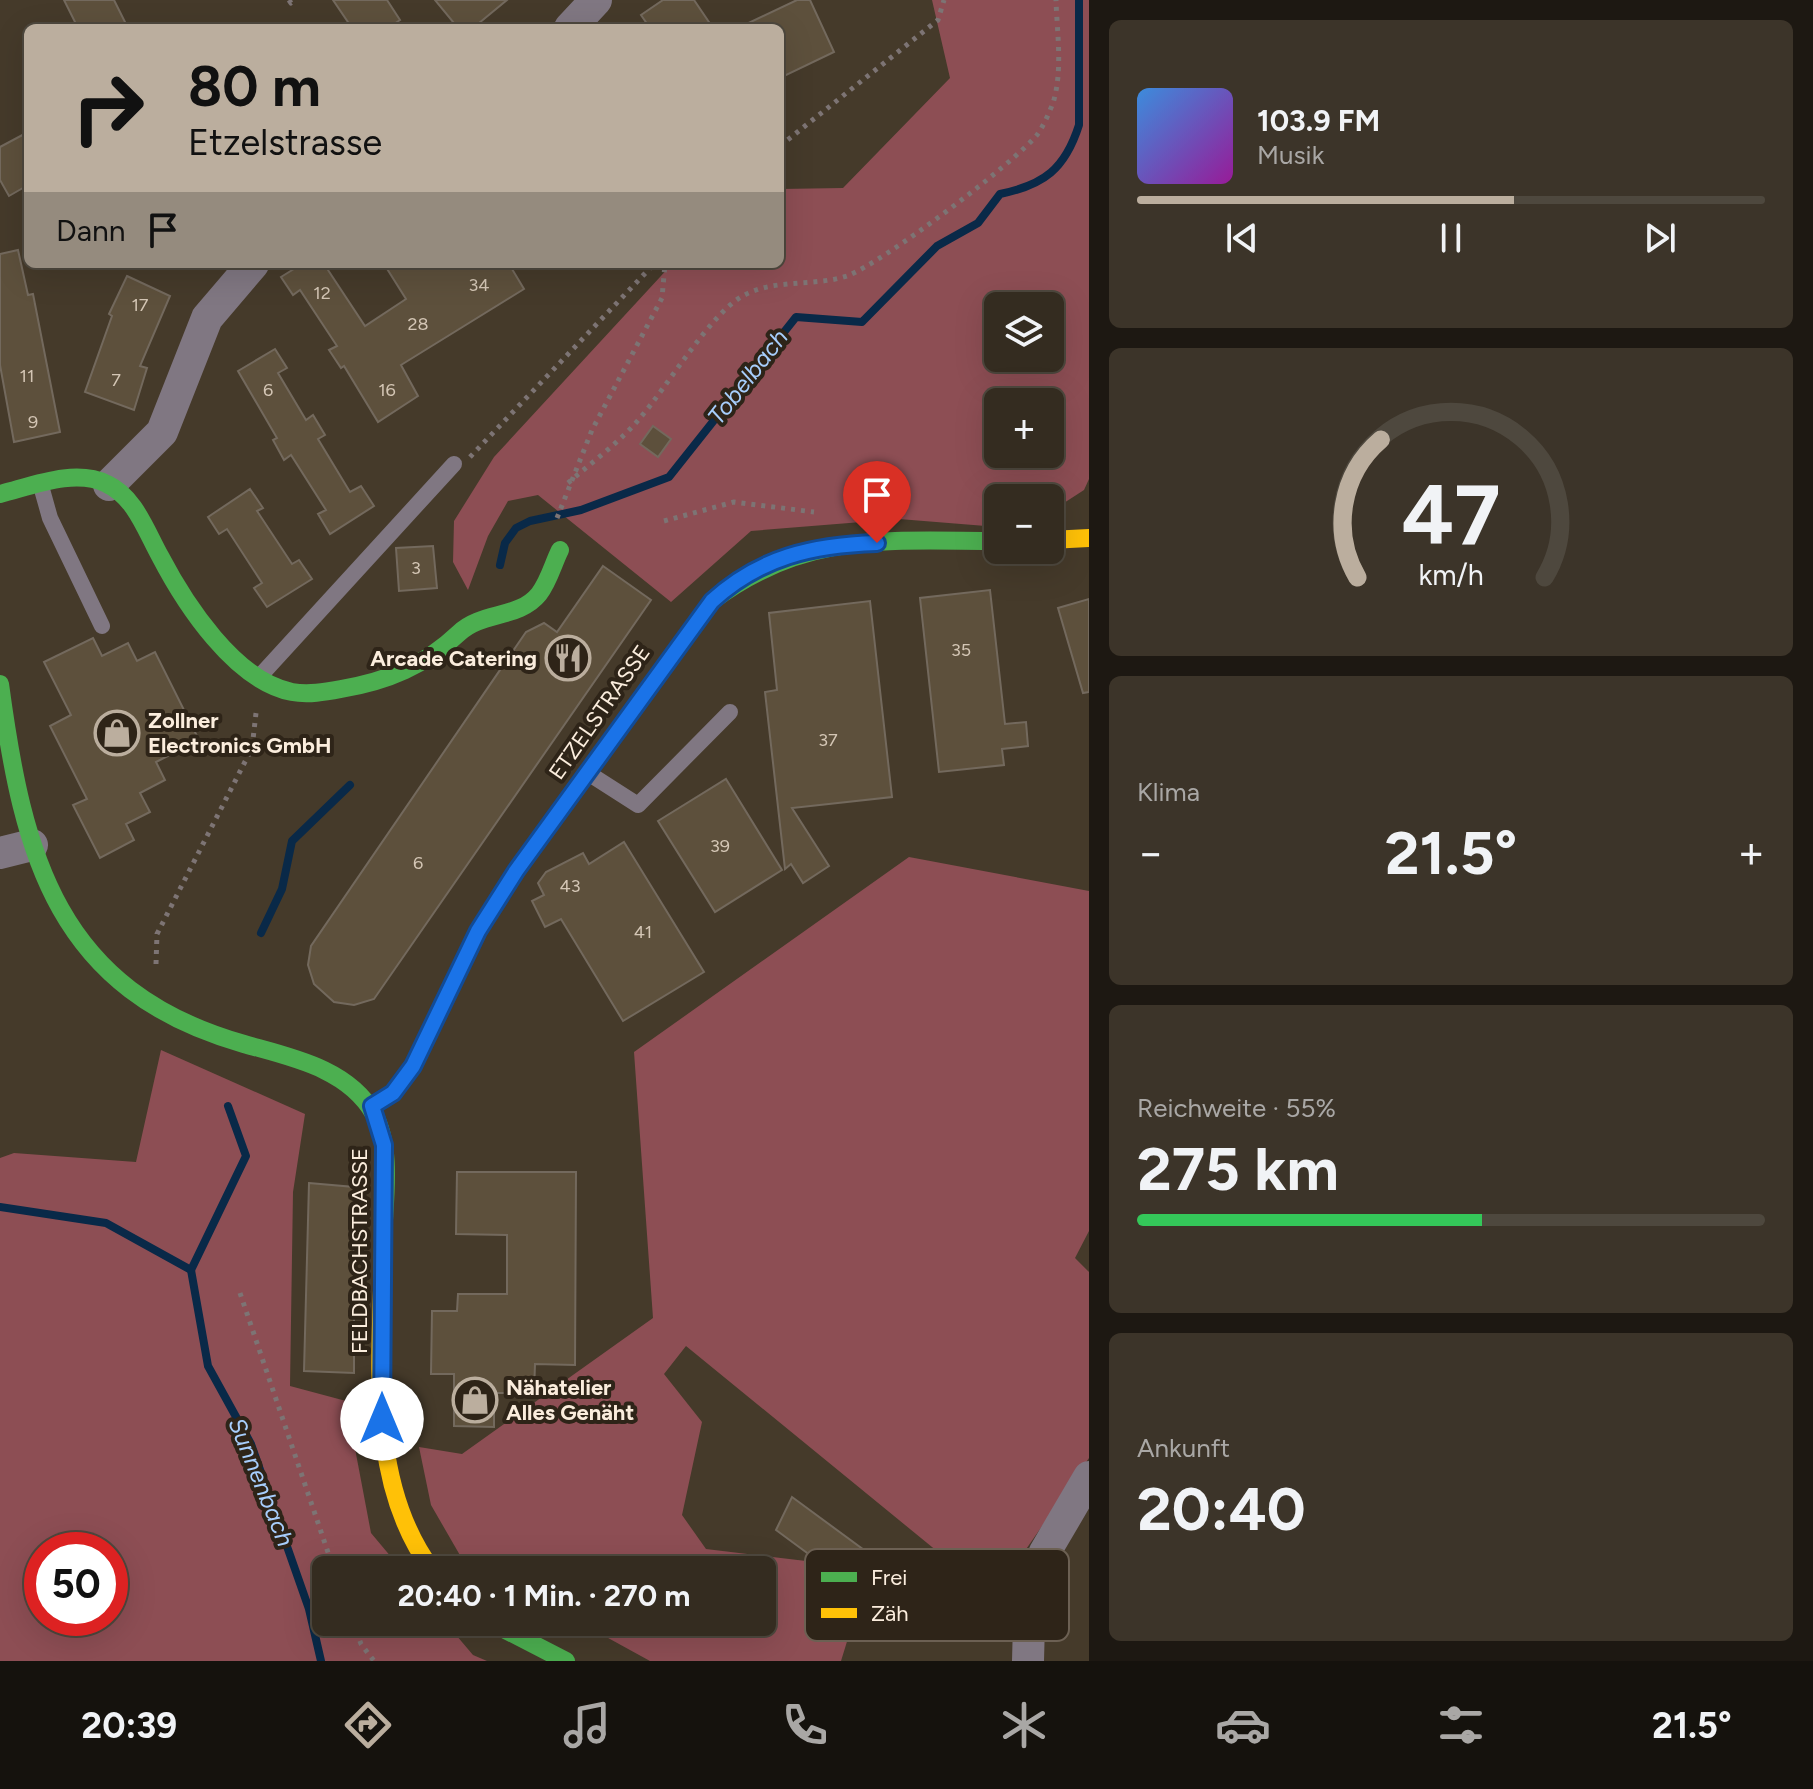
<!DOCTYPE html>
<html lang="de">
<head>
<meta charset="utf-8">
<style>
  :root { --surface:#342c20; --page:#3c3429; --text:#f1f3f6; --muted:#a9a7a5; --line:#4e483e; --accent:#bbae9e }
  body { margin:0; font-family:Figtree,sans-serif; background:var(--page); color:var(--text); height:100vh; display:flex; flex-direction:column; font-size:30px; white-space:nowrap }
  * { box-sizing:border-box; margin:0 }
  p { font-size:26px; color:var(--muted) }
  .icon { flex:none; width:44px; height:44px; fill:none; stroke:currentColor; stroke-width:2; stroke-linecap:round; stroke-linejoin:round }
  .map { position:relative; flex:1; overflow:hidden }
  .panel { display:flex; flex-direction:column; gap:20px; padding:20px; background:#1d1812; width:724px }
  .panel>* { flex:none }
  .hud { position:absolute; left:24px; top:24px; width:760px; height:244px; border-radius:12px; box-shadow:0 8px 32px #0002,0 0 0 2px var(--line); background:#bbae9e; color:#111; overflow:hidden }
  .tools { position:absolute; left:984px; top:292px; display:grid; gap:16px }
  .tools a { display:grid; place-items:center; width:80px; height:80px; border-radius:12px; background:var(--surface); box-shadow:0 8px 32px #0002,0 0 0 2px var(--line); font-size:40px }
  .speed { position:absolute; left:24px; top:1532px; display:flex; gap:16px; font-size:40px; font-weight:700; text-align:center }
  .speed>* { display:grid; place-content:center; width:104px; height:104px; border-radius:50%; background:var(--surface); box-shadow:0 8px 32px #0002,0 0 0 2px var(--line); line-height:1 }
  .speed .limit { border:12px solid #d22; background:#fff; color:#111 }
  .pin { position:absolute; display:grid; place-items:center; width:68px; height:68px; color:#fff; margin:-82px -34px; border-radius:50% 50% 50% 0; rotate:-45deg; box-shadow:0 0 8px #0007 }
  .pin .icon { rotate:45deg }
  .me { position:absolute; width:88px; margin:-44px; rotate:0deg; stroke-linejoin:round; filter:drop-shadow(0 0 6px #0008) }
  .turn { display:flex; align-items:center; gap:28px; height:168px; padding:0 32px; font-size:36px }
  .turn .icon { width:104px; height:104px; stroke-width:2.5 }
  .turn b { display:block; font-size:56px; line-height:68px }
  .then { display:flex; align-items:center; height:76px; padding:0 32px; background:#0003; gap:16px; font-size:30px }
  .big { font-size:60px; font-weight:700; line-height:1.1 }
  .panel .widget { flex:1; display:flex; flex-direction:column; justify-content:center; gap:12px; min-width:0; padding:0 28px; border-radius:12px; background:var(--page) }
  .panel .dial { align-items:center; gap:0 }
  .dial svg { height:208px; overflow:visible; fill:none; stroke:var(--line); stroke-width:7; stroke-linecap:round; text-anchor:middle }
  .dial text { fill:var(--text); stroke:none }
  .song { display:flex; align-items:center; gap:24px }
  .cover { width:96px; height:96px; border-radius:12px; background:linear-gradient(135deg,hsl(210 70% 55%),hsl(300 70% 35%)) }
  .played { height:8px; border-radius:4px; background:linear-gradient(90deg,var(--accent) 60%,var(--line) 60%) }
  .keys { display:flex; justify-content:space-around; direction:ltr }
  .heat { display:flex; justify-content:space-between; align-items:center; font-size:44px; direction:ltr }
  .charge { height:12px; border-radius:6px; background:linear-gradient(90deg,#34c759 55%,var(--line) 0) }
  .trip { position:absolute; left:312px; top:1556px; width:464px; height:80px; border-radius:12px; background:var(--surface); box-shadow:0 8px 32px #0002,0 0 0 2px var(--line); font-weight:700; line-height:80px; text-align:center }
  .dock { display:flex; height:128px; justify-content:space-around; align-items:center; background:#15120d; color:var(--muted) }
  .dock .icon { width:56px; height:56px }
  .dock .active { color:var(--accent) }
  .dock b { font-size:36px; color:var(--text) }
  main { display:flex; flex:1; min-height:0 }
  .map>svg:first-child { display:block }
  .green { fill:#8d4e54; fill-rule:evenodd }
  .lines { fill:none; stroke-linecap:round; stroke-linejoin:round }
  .stream { stroke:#092948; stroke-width:8 }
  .building { fill:#5d503c; stroke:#73695d; stroke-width:2 }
  .path { stroke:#7d7474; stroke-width:5; stroke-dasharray:4 6; stroke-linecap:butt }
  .lane { stroke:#807782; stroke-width:16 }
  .street { stroke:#807782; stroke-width:32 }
  .fast { stroke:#4caf50; stroke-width:18 }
  .slow { stroke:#ffc107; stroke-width:18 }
  .route-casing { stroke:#114b97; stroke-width:20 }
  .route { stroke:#1a73e8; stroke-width:14 }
  .labels { text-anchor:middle; stroke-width:8; stroke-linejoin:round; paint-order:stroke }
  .number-label { font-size:18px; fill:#d4c6b5 }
  .poi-label { font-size:22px; font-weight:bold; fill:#fbeddd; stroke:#2e2418; text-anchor:start }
  .street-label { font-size:22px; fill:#fbeddd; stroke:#2e2418 }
  .water-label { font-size:24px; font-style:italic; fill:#a7cefc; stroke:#2e2418 }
  .key { fill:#2e2418; stroke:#6c6053; stroke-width:2 }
  .key-label { font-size:22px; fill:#fbeddd }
</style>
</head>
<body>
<main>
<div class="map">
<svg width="1089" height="1661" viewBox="0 0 1089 1661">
  <rect width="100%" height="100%" fill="#453a2a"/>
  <!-- green -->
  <g class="green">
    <path d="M932,0H1089V479L1084,490L1050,512V498H998V527L899,519L751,531L671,602L538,495L508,501L488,536L468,590L453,562L454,521L494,457L672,264H780V189L843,188L950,78ZM998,306H1050V358H998ZM998,402H1050V454H998Z"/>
    <path d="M909,857L1089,891V1231L1075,1258L1089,1272V1458L1009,1574L943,1556L686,1346L664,1374L702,1422L682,1515L706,1549L806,1561L827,1600L853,1622L841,1661H650L579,1622H762V1570H484L461,1557L431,1505L419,1447L462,1454L653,1318L634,1052Z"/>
    <path d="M161,1050L305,1114L293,1192L290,1386L346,1401L371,1533L402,1570H326V1622H445L473,1655L487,1661H0V1158L14,1153L136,1162ZM42,1550H110V1618H42Z"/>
  </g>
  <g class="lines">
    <!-- stream -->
    <g class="stream">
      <path d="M500,565L505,543L516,528L530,521L581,510L669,477L796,317L862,322L937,246L978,223L1000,194C1044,185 1065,169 1079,125V0"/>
      <path d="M261,933L282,889L292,841L350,785"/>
      <path d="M0,1207L106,1223L191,1270L208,1366L251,1444L309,1609L321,1661"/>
      <path d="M191,1270L246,1156L228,1106"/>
    </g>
  </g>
  <!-- building -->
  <g class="building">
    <path d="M64,0H114L128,28H78Z"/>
    <path d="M333,0H387L400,20L388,28H352Z"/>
    <path d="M435,0H507L473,28H458Z"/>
    <path d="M663,0H694L713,28H650L641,15Z"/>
    <path d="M797,0H810L834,52L780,78V28H738Z"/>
    <path d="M28,132V185L9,196L0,180V147Z"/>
    <path d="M18,250L28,295L33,294L60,432L14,442L0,365V254Z"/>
    <path d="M302,264H324L365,326L406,299L384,264H509L524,289L401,365L418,396L378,422L344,366L341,368L329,350L337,346L300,290L293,295L281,277Z"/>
    <path d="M127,276L170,296L140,366L147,368L134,410L85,392L112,316L109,314Z"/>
    <path d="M275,349L287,368L278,373L306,420L313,415L325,435L318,439L350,492L361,486L374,506L330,534L318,514L326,510L291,455L284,460L273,440L277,438L238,371Z"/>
    <path d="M653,426L671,439L658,457L640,444Z"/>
    <path d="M250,489L263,508L257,511L292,564L299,560L312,579L267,607L254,588L262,583L227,529L219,534L208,517Z"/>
    <path d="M433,546L437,588L399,591L396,548Z"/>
    <path d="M603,566L651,600L374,999L354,1005L334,1002L314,984L308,965L311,946L526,632L544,623L557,632Z"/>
    <path d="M990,590L1005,724L1026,722L1028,746L1002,749L1004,765L939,772L920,598Z"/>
    <path d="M1089,599V692L1083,693L1058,608Z"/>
    <path d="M870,601L892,797L792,808L829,866L803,883L791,864L785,869L765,692L777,690L769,613Z"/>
    <path d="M93,638L102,656L128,643L137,661L155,652L199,740L156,762L165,780L140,793L150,812L126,824L134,840L100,858L73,805L87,799L50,726L71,715L44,662Z"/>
    <path d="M726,779L782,870L715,912L658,821Z"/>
    <path d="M624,842L704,972L623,1021L561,919L545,927L532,901L544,895L538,883L546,872L583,853L589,864Z"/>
    <path d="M457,1172H576L575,1365L535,1364L534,1393H494V1427L454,1426V1374H431L432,1311H457L458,1294H507V1235L456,1234Z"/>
    <path d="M309,1183L354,1187V1373L304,1371Z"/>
    <path d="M792,1497L894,1572L875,1603L776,1530Z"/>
  </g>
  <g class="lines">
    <!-- path -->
    <g class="path">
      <path d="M289,0L291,3L295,0"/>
      <path d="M780,146L938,20L944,0"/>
      <path d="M470,457L654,264"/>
      <path d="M568,483C592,462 620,442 640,418C667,387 709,316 741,297C772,278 813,287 847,276C882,263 1012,165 1037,135C1043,127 1049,113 1053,103C1063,71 1057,33 1056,0"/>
      <path d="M557,518L592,430L662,298L665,264"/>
      <path d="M664,521L734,502L814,512"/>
      <path d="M156,964L157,934L252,748L256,713"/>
      <path d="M240,1293L334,1570"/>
      <path d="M353,1622L361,1644L374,1661"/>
    </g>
    <!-- lane -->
    <g class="lane">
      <path d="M41,486L50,518L102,626"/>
      <path d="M261,675L454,464"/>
      <path d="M588,773L638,805L730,712"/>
    </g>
    <!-- street -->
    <g class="street">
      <path d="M570,28L596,0"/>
      <path d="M109,485L162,432L207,318L253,264"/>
      <path d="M0,853L32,845"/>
      <path d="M1028,1661L1030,1586L1045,1552L1089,1477"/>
    </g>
    <!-- fast -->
    <g class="fast">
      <path d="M0,494C32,486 75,468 107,484C135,497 146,531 160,556C185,604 235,681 292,692C308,695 325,692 341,689C388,681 424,666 459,633C482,611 519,619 539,594C549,581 553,564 560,550"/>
      <path d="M0,684C23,856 57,991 244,1044C290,1057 348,1068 374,1114C393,1149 384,1202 383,1240"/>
      <path d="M372,1106L393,1093L413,1066L478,931L516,871L712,601C805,531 888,541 998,541"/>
      <path d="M490,1622L566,1661"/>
    </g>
    <!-- slow -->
    <g class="slow">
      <path d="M1050,540L1089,538"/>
      <path d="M383,1240C383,1349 363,1477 432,1570"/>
    </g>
  </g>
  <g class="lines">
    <!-- route casing -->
    <g class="route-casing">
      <path id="route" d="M382,1419L384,1145L372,1106L393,1093L413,1066L478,931L516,871L712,601C760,557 813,545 877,543"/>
    </g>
    <!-- route -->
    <use href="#route" class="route"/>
  </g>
  <!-- icons -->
  <defs>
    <g id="restaurant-ring" transform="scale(2.3)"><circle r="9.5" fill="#2e2418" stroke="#bbae9e" stroke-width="1.5"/><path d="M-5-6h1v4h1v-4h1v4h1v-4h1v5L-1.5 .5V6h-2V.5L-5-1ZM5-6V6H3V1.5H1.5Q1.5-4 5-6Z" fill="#bbae9e"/></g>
    <g id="shop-ring" transform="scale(2.3)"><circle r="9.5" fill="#2e2418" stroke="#bbae9e" stroke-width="1.5"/><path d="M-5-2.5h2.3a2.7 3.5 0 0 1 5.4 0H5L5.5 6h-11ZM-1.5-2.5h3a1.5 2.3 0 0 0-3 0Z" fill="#bbae9e"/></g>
  </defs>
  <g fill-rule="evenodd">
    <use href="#restaurant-ring" x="568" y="658"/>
    <use href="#shop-ring" x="117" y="733"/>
    <use href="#shop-ring" x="475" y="1400"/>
  </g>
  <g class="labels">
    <!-- number labels -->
    <g class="number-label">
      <text x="479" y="291">34</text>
      <text x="322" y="299">12</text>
      <text x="140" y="311">17</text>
      <text x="418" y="330">28</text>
      <text x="27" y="382">11</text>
      <text x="116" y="386">7</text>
      <text x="268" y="396">6</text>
      <text x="387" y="396">16</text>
      <text x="33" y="428">9</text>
      <text x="416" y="574">3</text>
      <text x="961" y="656">35</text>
      <text x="828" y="746">37</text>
      <text x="720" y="852">39</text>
      <text x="418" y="869">6</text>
      <text x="570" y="892">43</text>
      <text x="643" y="938">41</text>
    </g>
    <!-- poi labels -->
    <g class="poi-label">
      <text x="537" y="666" text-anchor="end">Arcade Catering</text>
      <text x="148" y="728">Zollner<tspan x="148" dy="25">Electronics GmbH</tspan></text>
      <text x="506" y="1395">Nähatelier<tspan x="506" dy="25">Alles Genäht</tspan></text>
    </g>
    <!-- street labels -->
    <g class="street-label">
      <text transform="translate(599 712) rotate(-55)" y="8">ETZELSTRASSE</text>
      <text transform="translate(359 1251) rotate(-90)" y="8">FELDBACHSTRASSE</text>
    </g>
    <!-- water labels -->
    <g class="water-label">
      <text transform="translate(748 377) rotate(-52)" y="8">Tobelbach</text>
      <text transform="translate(261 1482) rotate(68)" y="8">Sunnenbach</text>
    </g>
  </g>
  <!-- legend -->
  <rect x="805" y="1549" width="264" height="92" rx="12" class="key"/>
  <rect x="821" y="1572" width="36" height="10" fill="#4caf50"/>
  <rect x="821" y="1608" width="36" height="10" fill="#ffc107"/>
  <g class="key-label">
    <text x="871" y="1585">Frei</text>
    <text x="871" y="1621">Zäh</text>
  </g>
</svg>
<div class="tools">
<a><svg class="icon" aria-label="layers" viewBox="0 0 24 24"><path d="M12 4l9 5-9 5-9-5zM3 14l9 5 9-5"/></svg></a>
<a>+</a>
<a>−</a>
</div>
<div class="speed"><div class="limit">50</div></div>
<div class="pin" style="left:877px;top:543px;background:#d93025"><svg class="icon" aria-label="arrive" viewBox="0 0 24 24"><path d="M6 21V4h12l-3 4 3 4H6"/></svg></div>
<svg class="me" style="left:382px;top:1419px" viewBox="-20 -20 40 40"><circle r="19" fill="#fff"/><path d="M0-13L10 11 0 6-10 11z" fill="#1a73e8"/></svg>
<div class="trip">20:40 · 1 Min. · 270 m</div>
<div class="hud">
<div class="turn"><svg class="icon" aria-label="right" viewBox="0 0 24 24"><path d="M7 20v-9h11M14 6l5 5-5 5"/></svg><div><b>80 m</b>Etzelstrasse</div></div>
<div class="then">Dann<svg class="icon" aria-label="arrive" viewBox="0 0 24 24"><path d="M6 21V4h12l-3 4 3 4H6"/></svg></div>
</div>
</div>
<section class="panel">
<div class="widget">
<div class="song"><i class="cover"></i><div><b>103.9 FM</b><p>Musik</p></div></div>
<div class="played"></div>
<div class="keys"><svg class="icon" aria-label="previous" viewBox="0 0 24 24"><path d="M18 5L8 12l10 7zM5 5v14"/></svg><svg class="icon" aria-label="pause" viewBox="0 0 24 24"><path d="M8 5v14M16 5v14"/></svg><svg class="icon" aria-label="next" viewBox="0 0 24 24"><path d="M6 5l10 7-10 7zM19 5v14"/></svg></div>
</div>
<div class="widget dial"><svg viewBox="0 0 100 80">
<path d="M14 69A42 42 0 1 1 86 69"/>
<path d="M14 69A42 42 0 0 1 23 16" stroke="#bbae9e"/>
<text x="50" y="56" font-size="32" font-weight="700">47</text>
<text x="50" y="72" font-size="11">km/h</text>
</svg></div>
<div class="widget"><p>Klima</p>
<div class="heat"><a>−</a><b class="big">21.5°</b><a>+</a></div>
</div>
<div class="widget"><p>Reichweite · 55%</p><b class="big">275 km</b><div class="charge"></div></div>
<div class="widget"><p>Ankunft</p><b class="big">20:40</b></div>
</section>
</main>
<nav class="dock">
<b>20:39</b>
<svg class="icon active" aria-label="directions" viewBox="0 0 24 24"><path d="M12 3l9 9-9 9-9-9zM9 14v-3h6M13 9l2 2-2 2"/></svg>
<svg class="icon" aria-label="music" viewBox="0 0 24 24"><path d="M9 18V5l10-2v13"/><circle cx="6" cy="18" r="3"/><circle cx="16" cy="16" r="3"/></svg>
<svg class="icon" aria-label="phone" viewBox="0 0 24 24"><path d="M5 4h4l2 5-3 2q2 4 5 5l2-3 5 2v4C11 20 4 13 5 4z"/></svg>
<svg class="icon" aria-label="climate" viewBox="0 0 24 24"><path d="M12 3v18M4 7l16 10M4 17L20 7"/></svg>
<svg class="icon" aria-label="car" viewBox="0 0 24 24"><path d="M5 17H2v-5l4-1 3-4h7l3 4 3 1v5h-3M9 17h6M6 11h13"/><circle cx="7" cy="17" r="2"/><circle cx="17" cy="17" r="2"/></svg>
<svg class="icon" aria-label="filters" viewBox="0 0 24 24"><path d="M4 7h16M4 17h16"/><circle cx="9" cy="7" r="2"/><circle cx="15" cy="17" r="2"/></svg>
<b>21.5°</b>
</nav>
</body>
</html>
